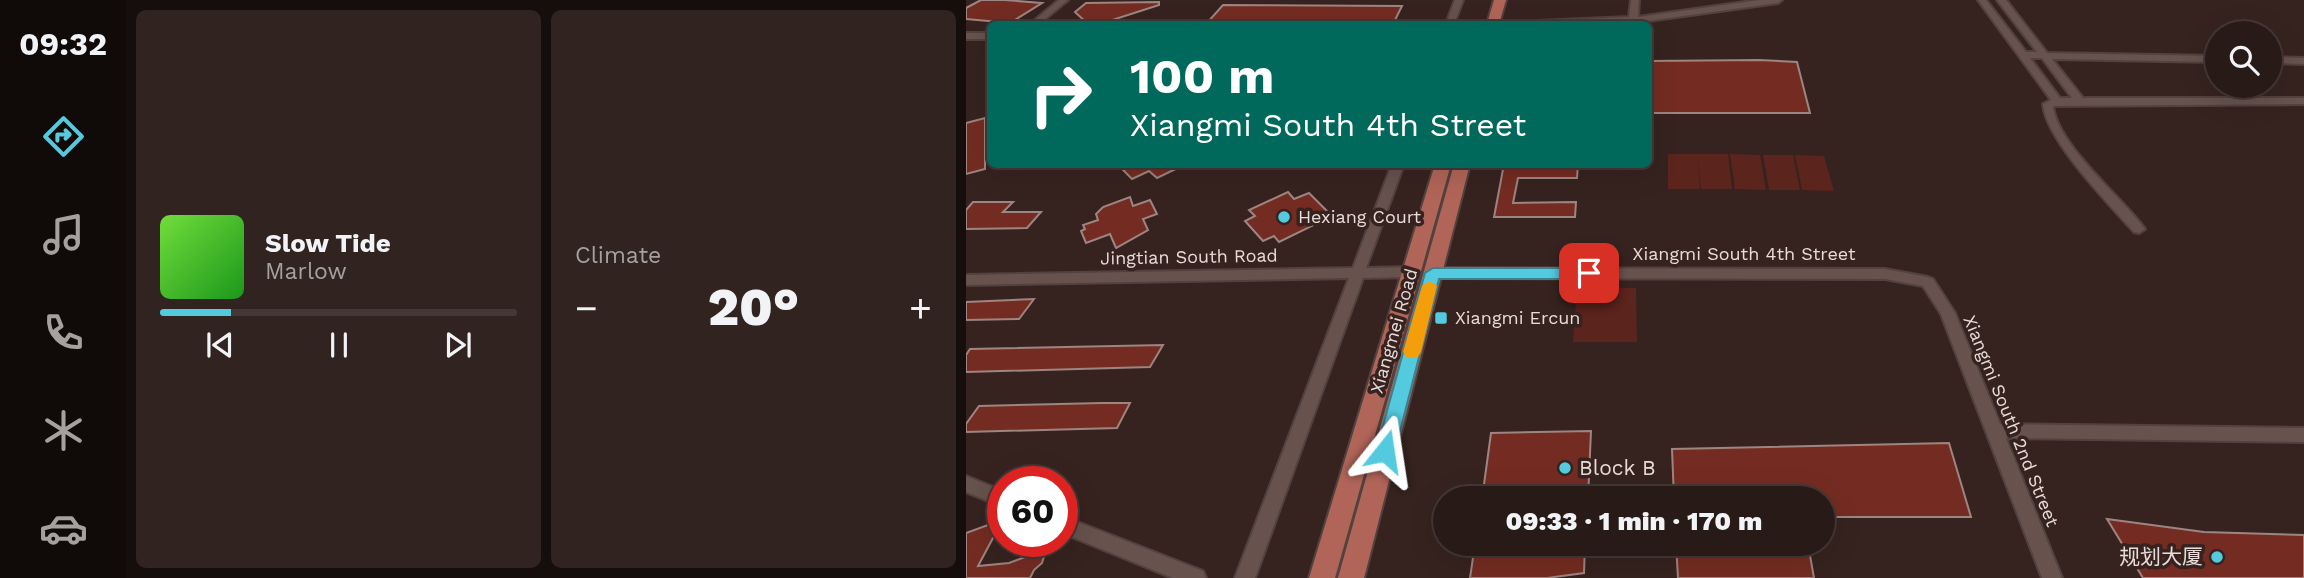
<!DOCTYPE html>
<html lang="en">
<head>
<meta charset="utf-8">
<style>
  :root { --surface:#281a17; --page:#302320; --text:#f1f3f6; --muted:#a5a1a1; --line:#443836; --accent:#54cade }
  body { margin:0; font-family:"Work Sans","Noto Sans SC",sans-serif; background:var(--page); color:var(--text); height:100vh; display:flex; flex-direction:column; font-size:26px; white-space:nowrap }
  * { box-sizing:border-box; margin:0 }
  p { font-size:23px; color:var(--muted) }
  .icon { flex:none; width:38px; height:38px; fill:none; stroke:currentColor; stroke-width:2; stroke-linecap:round; stroke-linejoin:round }
  .map { position:relative; flex:1; overflow:hidden }
  .panel { display:flex; flex-direction:column; gap:10px; padding:10px; background:#160e0d; width:840px }
  .panel>* { flex:none }
  .banner { position:absolute; left:21px; top:21px; width:665px; height:147px; border-radius:10px; box-shadow:0 7px 28px #0002,0 0 0 2px var(--line); background:#00695c; color:#fff; overflow:hidden }
  .buttons { position:absolute; left:1239px; top:21px; display:grid; gap:14px }
  .buttons a { display:grid; place-items:center; width:77px; height:77px; border-radius:50%; background:var(--surface); box-shadow:0 7px 28px #0002,0 0 0 2px var(--line); font-size:35px }
  .speed { position:absolute; left:21px; top:466px; display:flex; gap:14px; font-size:35px; font-weight:700; text-align:center }
  .speed>* { display:grid; place-content:center; width:91px; height:91px; border-radius:50%; background:var(--surface); box-shadow:0 7px 28px #0002,0 0 0 2px var(--line); line-height:1 }
  .speed .limit { border:10px solid #d22; background:#fff; color:#111 }
  .pin { position:absolute; display:grid; place-items:center; width:60px; height:60px; color:#fff; margin:-30px; border-radius:14px; box-shadow:0 4px 10px #0006 }
  .me { position:absolute; width:77px; margin:-38px; rotate:15deg; stroke-linejoin:round; filter:drop-shadow(0 0 5px #0008) }
  .turn { display:flex; align-items:center; gap:24px; height:147px; padding:0 28px; font-size:32px }
  .turn .icon { width:91px; height:91px; stroke-width:2.5 }
  .turn b { display:block; font-size:49px; line-height:60px }
  .big { font-size:52px; font-weight:800; line-height:1.1 }
  .panel .widget { flex:1; display:flex; flex-direction:column; justify-content:center; gap:10px; min-width:0; padding:0 24px; border-radius:10px; background:var(--page) }
  .song { display:flex; align-items:center; gap:21px }
  .cover { width:84px; height:84px; border-radius:10px; background:linear-gradient(135deg,hsl(100 70% 55%),hsl(120 70% 35%)) }
  .played { height:7px; border-radius:4px; background:linear-gradient(90deg,var(--accent) 20%,var(--line) 20%) }
  .keys { display:flex; justify-content:space-around; direction:ltr }
  .heat { display:flex; justify-content:space-between; align-items:center; font-size:38px; direction:ltr }
  .panel .tiles { flex:1; display:grid; gap:10px; grid-template-columns:repeat(2,1fr) }
  .trip { position:absolute; left:467px; top:486px; width:402px; height:70px; border-radius:35px; background:var(--surface); box-shadow:0 7px 28px #0002,0 0 0 2px var(--line); font-weight:800; line-height:70px; text-align:center }
  main { display:flex; flex:1; min-height:0 }
  .tabs { display:flex; flex-direction:column; width:126px; justify-content:space-around; align-items:center; background:#100a09; color:var(--muted) }
  .tabs .icon { width:49px; height:49px }
  .tabs .on { color:var(--accent) }
  .tabs b { font-size:32px; color:var(--text) }
  .map>svg:first-child { display:block }
  .green { fill:#5b241c }
  .building { fill:#742c22; stroke:#9d8581; stroke-width:2 }
  .lines { fill:none; stroke-linecap:round; stroke-linejoin:round }
  .minor-casing { stroke:#51413f; stroke-width:4 }
  .major-casing { stroke:#51413f; stroke-width:4 }
  .minor { fill:#67524d; fill-rule:evenodd }
  .major { fill:#b16558; fill-rule:evenodd }
  .route { fill:#54cade; stroke:#378390; stroke-width:2 }
  .slow { fill:#f59e0b }
  .poi-dot { fill:#54cade; stroke:#36231f; stroke-width:2.5 }
  .labels { text-anchor:middle; stroke-width:7; stroke-linejoin:round; paint-order:stroke }
  .poi-label { font-size:18px; fill:#e8dbd8; stroke:#36231f; text-anchor:start }
  .street-label { font-size:18px; fill:#e8dbd8; stroke:#36231f }
  .near-poi-label { font-size:21px; fill:#e8dbd8; stroke:#36231f; text-anchor:start }
</style>
</head>
<body>
<main>
<nav class="tabs">
<b>09:32</b>
<svg class="icon on" aria-label="directions" viewBox="0 0 24 24"><path d="M12 3l9 9-9 9-9-9zM9 14v-3h6M13 9l2 2-2 2"/></svg>
<svg class="icon" aria-label="music" viewBox="0 0 24 24"><path d="M9 18V5l10-2v13"/><circle cx="6" cy="18" r="3"/><circle cx="16" cy="16" r="3"/></svg>
<svg class="icon" aria-label="phone" viewBox="0 0 24 24"><path d="M5 4h4l2 5-3 2q2 4 5 5l2-3 5 2v4C11 20 4 13 5 4z"/></svg>
<svg class="icon" aria-label="climate" viewBox="0 0 24 24"><path d="M12 3v18M4 7l16 10M4 17L20 7"/></svg>
<svg class="icon" aria-label="car" viewBox="0 0 24 24"><path d="M5 17H2v-5l4-1 3-4h7l3 4 3 1v5h-3M9 17h6M6 11h13"/><circle cx="7" cy="17" r="2"/><circle cx="17" cy="17" r="2"/></svg>
</nav>
<section class="panel">
<div class="tiles">
<div class="widget">
<div class="song"><i class="cover"></i><div><b>Slow Tide</b><p>Marlow</p></div></div>
<div class="played"></div>
<div class="keys"><svg class="icon" aria-label="previous" viewBox="0 0 24 24"><path d="M18 5L8 12l10 7zM5 5v14"/></svg><svg class="icon" aria-label="pause" viewBox="0 0 24 24"><path d="M8 5v14M16 5v14"/></svg><svg class="icon" aria-label="next" viewBox="0 0 24 24"><path d="M6 5l10 7-10 7zM19 5v14"/></svg></div>
</div>
<div class="widget"><p>Climate</p>
<div class="heat"><a>−</a><b class="big">20°</b><a>+</a></div>
</div>
</div>
</section>
<div class="map">
<svg width="1338" height="578" viewBox="0 0 1338 578">
  <rect width="100%" height="100%" fill="#36231f"/>
  <!-- green -->
  <g class="green">
    <path d="M702,154H762L766,189H735L732,160L734,189H702Z"/>
    <path d="M764,154L794,155L800,190L769,189Z"/>
    <path d="M797,155H827L834,190H803Z"/>
    <path d="M829,155L858,156L868,191L836,190Z"/>
    <path d="M611,288H670L671,342H607Z"/>
  </g>
  <!-- building -->
  <g class="building">
    <path d="M15,0H39L76,3L44,23L0,19V8Z"/>
    <path d="M193,2V5L134,24H122L109,12L120,3Z"/>
    <path d="M257,5L436,6L427,24H240Z"/>
    <path d="M793,60L831,62L844,113H682V61Z"/>
    <path d="M19,118V169L0,174V123Z"/>
    <path d="M155,164H220L191,178L183,171L166,179L157,170L160,169Z"/>
    <path d="M538,164H612L611,178H552L547,203L610,202L609,217H528Z"/>
    <path d="M322,192L328,199L343,193L361,211L348,218L352,223L313,242L308,236L297,241L279,221L289,216L283,210Z"/>
    <path d="M164,197L167,206L184,200L191,214L177,219L182,230L150,248L144,234L120,243L115,231L119,229L117,225L132,220L130,214L137,207Z"/>
    <path d="M7,202H47L37,212H75L61,228L0,229V210Z"/>
    <path d="M68,299L53,319L0,320V302Z"/>
    <path d="M197,345L184,367L0,372V355L4,349Z"/>
    <path d="M136,403H164L151,428L0,432V424L13,406Z"/>
    <path d="M625,431L622,499H516L525,433Z"/>
    <path d="M983,443L1005,517H858V499H708L706,449Z"/>
    <path d="M1141,519L1238,532L1338,535V578H1177Z"/>
    <path d="M30,522H37V529L27,538L12,566L43,563L70,553H79L76,563L68,570L64,578H0V533Z"/>
    <path d="M509,544H619L618,573L581,578H504Z"/>
    <path d="M710,544H842L848,578H712Z"/>
  </g>
  <g class="lines">
    <!-- minor casing -->
    <g class="minor-casing">
      <g id="minor">
        <path d="M93,0H102L73,24H64Z"/>
        <path d="M489,0H497L488,24H480Z"/>
        <path d="M665,0H673L672,17L793,0H816L812,3L667,23L566,24L571,21L663,17Z"/>
        <path d="M1012,0H1020L1060,52H1071L1031,0H1040L1081,53L1251,56V62L1086,59L1117,98H1338V104L1087,106C1091,145 1156,197 1179,229L1173,233L1168,232C1143,204 1080,140 1077,104L1085,100ZM1064,58H1076L1106,98H1094Z"/>
        <rect x="0" y="33" width="24" height="6"/>
        <path d="M1304,57L1338,58V64L1304,63Z"/>
        <path d="M426,164H438L400,268L446,267L453,272L446,277L397,278L289,578H269L383,278L0,285V275L387,268Z"/>
        <path d="M467,268L919,269L962,277L967,279L989,313L1034,424L1338,428V442L1040,438L1096,578H1076L975,314L957,286L919,279L467,278L460,273Z"/>
        <path d="M0,476L37,491V507L0,492Z"/>
        <path d="M96,516L237,571L240,578H207L96,533Z"/>
      </g>
    </g>
    <!-- major casing -->
    <g class="major-casing">
      <g id="major">
        <path d="M528,0H540L533,24H521Z"/>
        <path d="M469,164H485L369,578H343Z"/>
        <path d="M488,164H504L398,578H372Z"/>
      </g>
    </g>
    <!-- minor -->
    <use href="#minor" class="minor"/>
    <!-- major -->
    <use href="#major" class="major"/>
  </g>
  <!-- route -->
  <path class="route" d="M467,268H623L630,273L623,279H473L429,451L426,457L419,459L412,457L410,451L459,273Z"/>
  <!-- slow -->
  <path class="slow" d="M464,281L471,286L455,352L452,357H440L437,352L456,286Z"/>
  <!-- markers -->
  <g class="poi-dot">
    <circle cx="318" cy="217" r="7"/>
    <rect x="468" y="311" width="14" height="14" rx="3.5"/>
    <circle cx="599" cy="468" r="7"/>
    <circle cx="1251" cy="557" r="7"/>
  </g>
  <g class="labels">
    <!-- poi labels -->
    <g class="poi-label">
      <text x="332" y="223">Hexiang Court</text>
      <text x="489" y="324">Xiangmi Ercun</text>
    </g>
    <!-- street labels -->
    <g class="street-label">
      <text x="778" y="260">Xiangmi South 4th Street</text>
      <text transform="translate(223 257) rotate(-1)" y="6">Jingtian South Road</text>
      <text transform="translate(428 331) rotate(-74)" y="6">Xiangmei Road</text>
      <text transform="translate(1045 421) rotate(68)" y="6">Xiangmi South 2nd Street</text>
    </g>
    <!-- near-poi labels -->
    <g class="near-poi-label">
      <text x="613" y="475">Block B</text>
      <text x="1237" y="564" text-anchor="end">规划大厦</text>
    </g>
  </g>
</svg>
<div class="buttons">
<a><svg class="icon" aria-label="search" viewBox="0 0 24 24"><circle cx="10" cy="10" r="6"/><path d="M15 15l6 6"/></svg></a>
</div>
<div class="speed"><div class="limit">60</div></div>
<div class="pin" style="left:623px;top:273px;background:#d93025"><svg class="icon" aria-label="arrive" viewBox="0 0 24 24"><path d="M6 21V4h12l-3 4 3 4H6"/></svg></div>
<svg class="me" style="left:419px;top:451px" viewBox="-20 -20 40 40"><path d="M0-17L14 15 0 8-14 15z" fill="#54cade" stroke="#fff" stroke-width="4"/></svg>
<div class="trip">09:33 · 1 min · 170 m</div>
<div class="banner">
<div class="turn"><svg class="icon" aria-label="right" viewBox="0 0 24 24"><path d="M7 20v-9h11M14 6l5 5-5 5"/></svg><div><b>100 m</b>Xiangmi South 4th Street</div></div>
</div>
</div>
</main>
</body>
</html>
